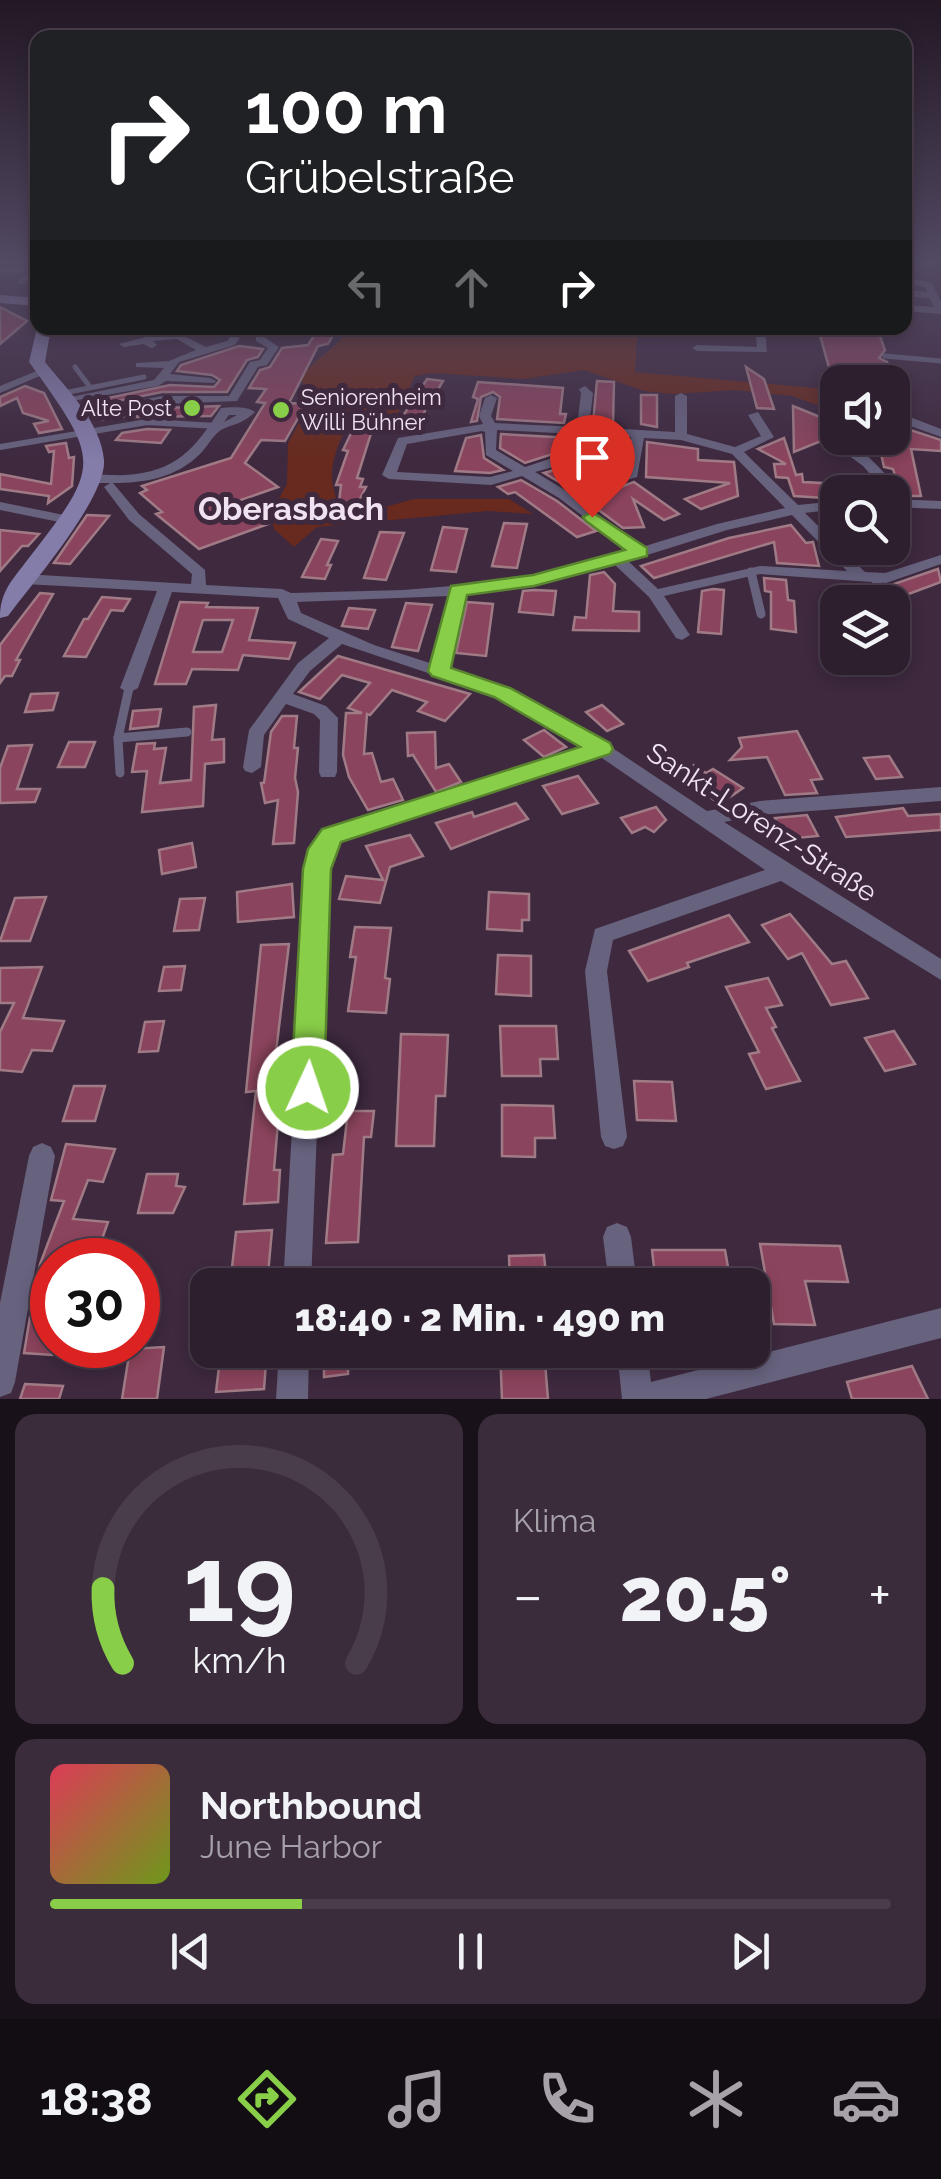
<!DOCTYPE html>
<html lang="de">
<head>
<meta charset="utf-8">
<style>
  :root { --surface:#2e1f2f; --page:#3a2c3b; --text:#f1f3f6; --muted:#a7a2aa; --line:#493d4b; --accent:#89ce48 }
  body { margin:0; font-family:Raleway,sans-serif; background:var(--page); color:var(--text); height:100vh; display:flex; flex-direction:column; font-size:38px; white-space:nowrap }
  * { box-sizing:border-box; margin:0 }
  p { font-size:32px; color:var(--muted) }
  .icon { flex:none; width:55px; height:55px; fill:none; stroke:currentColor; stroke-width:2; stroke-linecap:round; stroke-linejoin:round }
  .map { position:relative; height:1399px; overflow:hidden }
  .drawer { display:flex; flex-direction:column; gap:15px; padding:15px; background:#19111a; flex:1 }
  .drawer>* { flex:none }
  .hud { position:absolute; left:30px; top:30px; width:882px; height:305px; border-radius:20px; box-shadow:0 5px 15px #0003,0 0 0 2px var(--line); background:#202124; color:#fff; overflow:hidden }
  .buttons { position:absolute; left:820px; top:365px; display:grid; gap:20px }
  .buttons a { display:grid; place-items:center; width:90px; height:90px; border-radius:20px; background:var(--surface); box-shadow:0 5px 15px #0003,0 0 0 2px var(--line); font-size:50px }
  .speed { position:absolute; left:30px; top:1238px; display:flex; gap:20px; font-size:50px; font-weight:700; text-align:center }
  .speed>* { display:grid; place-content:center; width:130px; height:130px; border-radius:50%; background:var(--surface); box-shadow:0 5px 15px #0003,0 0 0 2px var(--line); line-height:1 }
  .speed .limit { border:15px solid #d22; background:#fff; color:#111 }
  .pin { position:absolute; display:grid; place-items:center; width:85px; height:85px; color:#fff; margin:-102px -42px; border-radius:50% 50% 50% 0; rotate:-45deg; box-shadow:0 0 10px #0007 }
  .pin .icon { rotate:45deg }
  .me { position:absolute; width:110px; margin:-55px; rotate:3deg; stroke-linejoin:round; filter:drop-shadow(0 0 8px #0008) }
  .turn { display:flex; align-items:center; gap:35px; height:210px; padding:0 50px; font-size:45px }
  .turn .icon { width:130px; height:130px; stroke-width:2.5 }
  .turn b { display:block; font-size:70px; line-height:85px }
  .lanes { display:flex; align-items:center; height:95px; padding:0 50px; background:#0003; justify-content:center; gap:50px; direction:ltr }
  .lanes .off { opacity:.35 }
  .big { font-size:75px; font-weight:800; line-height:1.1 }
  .drawer .card { flex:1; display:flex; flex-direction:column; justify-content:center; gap:15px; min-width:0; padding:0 35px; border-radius:20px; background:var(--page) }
  .drawer .dial { align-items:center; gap:0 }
  .dial svg { height:260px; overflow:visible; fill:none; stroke:var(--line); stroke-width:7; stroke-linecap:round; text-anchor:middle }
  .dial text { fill:var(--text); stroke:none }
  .song { display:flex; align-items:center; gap:30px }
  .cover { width:120px; height:120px; border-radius:15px; background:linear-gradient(135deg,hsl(350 70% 55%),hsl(80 70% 35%)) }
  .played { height:10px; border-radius:5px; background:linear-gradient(90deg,var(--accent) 30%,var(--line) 30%) }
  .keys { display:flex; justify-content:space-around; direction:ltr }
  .heat { display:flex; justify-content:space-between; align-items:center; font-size:55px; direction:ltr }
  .drawer .tiles { flex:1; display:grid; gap:15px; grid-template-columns:1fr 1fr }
  .card:last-child { grid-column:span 2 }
  .trip { position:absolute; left:190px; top:1268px; width:580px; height:100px; border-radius:20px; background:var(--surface); box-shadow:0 5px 15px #0003,0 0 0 2px var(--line); font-weight:800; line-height:100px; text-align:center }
  .dock { display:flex; height:160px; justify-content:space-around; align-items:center; background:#120c13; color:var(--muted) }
  .dock .icon { width:70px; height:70px }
  .dock .selected { color:var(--accent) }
  .dock b { font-size:45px; color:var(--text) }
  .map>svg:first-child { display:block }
  .green { fill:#682a1e }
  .building { fill:#8b445d; stroke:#a07b86; stroke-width:2.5; fill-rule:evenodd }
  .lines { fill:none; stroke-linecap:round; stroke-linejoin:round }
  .lane-far2 { stroke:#67627e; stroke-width:5 }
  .lane-far1 { stroke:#67627e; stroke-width:6 }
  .lane { stroke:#67627e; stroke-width:9 }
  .street { fill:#67627e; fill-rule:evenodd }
  .secondary { fill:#847ca9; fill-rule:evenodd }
  .route { fill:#89ce48; stroke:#59862f; stroke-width:2.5 }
  .poi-dot { fill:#89ce48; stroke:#3e293f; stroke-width:4 }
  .labels { text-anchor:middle; stroke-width:10; stroke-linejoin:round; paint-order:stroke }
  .far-poi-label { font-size:22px; fill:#f0e2f0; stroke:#3e293f; text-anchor:start }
  .street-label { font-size:28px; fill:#f0e2f0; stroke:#3e293f }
  .far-district-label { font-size:32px; font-weight:bold; fill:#f0e2f0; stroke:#3e293f }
</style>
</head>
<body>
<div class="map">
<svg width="941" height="1399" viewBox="0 0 941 1399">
  <rect width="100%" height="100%" fill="#3e293f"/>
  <!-- green -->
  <path class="green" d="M350,328H662V338L637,337L635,372L837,390V412L792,396L736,390L672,394L644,391L584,370L524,379L433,373L415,376L394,421L349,420C337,449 324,471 338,502L356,509L385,507L414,499H509L533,514L488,511L317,527L294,547L274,529L271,512L287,484L288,443L310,403L301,378C316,357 335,350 350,328Z"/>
  <!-- building -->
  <g class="building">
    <path d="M0,307L27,321L0,344Z"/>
    <path d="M319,328H337L328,344L318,346L289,403L306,404L285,441L261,440L245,463L278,487L238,501L268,524L199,549L156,514L162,512L140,493L147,490L142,486L231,458L265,403L257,402L266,389L249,388L260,370L270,367L282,348L308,345Z"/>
    <path d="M818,328H877L885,350L879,358L887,362L895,382H833Z"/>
    <path d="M239,346L263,349L258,357L247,360L227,392H162L92,406L89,402L170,385L214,387L220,380L212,375L177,371L181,365Z"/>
    <path d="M746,367L764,379L774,409L757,408Z"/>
    <path d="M427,379L443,381L429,405L422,401L425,411L420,420L399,422Z"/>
    <path d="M597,381L614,382L613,425L593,423Z"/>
    <path d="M478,382L563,388L560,414H566L564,423L497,419L500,397L493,392L481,397L477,421L471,422L478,399L473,397Z"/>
    <path d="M25,386L44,393L62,429L39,433L34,424L49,421L23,413L17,398L0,406V397Z"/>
    <path d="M641,395H657V427L641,424Z"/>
    <path d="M219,406L211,416L136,417L139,414L101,420L162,408Z"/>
    <path d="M793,406L825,419L831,437L794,452Z"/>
    <path d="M356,423L374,424L357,478L363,479L360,487H366L358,503L339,502L341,485H336L348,451L343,450Z"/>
    <path d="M892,424L941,440V451L911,449L921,496H901L893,469L884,467L878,440L892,441Z"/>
    <path d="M147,429L170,430L161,443L116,440L122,433Z"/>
    <path d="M501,434L572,438L571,448L525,463L500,448Z"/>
    <path d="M481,435L484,458L503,470L490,473L455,471L466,438Z"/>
    <path d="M784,438L796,475L802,474L803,482L822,483L824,498L794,496L788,478L776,477L774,464H786L758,449Z"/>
    <path d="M591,439L612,440L610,473L587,480L588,472L559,482L544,473L582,462L590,452Z"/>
    <path d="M647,442L698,449V460L734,462L738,496L701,509L685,499L730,483L646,477Z"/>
    <path d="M66,443L69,458L74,457L72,486L48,503L49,496L0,489V474L51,484L54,451L49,452L46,446Z"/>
    <path d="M521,480L557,501L596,531L577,537L515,492L508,494L498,487Z"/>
    <path d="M634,482L679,514L664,520L633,499L644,527L623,528L585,500Z"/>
    <path d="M87,515L109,516L70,564L54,563Z"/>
    <path d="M504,523L527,524L517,568L492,566Z"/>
    <path d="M791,525L806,543L813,542L819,566L777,563L774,542L654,578L641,566L729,538Z"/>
    <path d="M443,527L467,529L456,572L431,570Z"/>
    <path d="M0,530L39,534L28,546H22L0,571Z"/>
    <path d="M380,532L404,533L386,580L364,578Z"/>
    <path d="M321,539L338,541L327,565H331L325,579L302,577Z"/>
    <path d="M938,569L941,582L903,596L888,586Z"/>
    <path d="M604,572L615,584L613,611L639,612V631L573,630L575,617L586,618L590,575Z"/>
    <path d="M764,578L786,580L788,600L794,601L796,632L771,629V592L765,591Z"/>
    <path d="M713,589L724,590L721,634L698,632L702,591Z"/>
    <path d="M534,590L556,591L553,615L519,612L523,591Z"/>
    <path d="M40,593L53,594L16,660H20L12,676H5L0,683V645Z"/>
    <path d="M102,597L130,599L123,611L111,610L86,657L64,656L84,619H88Z"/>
    <path d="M180,602L208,603L206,607L258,608L249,640L295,643L289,659L243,655L238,670L192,669L186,684H155ZM203,620H233L222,652H193Z"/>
    <path d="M467,602L493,604L486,656L456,653Z"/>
    <path d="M406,603L432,605L418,651L392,647Z"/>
    <path d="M349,608L375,610L368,629L342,626Z"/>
    <path d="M338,656L470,694L445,721L418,711L427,702L392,690L370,715L367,714L364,754L372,753L381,782L393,779L403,800L368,810L349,777L343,755L346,713H362L348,708L370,683L342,675L320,699L299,692Z"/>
    <path d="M58,693L53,710L25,712L31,694Z"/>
    <path d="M216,705L212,740L224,739V762L205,764L203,806L142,812L147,771L132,772L137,744L155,743L154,749L166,748L160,783L191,780L194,707Z"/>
    <path d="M602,705L623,724L607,731L586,712Z"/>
    <path d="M161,709L158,726L130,729L133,711Z"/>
    <path d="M282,716H297L294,748H298L295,778L298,792L294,843L273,844L278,800L265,803L261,783H264L271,732Z"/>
    <path d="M544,730L566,747L544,757L524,740Z"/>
    <path d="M797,731L822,779L811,780L817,793L785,795L767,757L730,760L742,747L739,738Z"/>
    <path d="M435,732L436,768L449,764L461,782L436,792L413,755L408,756L407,733Z"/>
    <path d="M69,742H95L85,767H58Z"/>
    <path d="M32,745L17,789H40L35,802L0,803V768L8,746Z"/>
    <path d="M889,756L902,777L876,779L864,758Z"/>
    <path d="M694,765L706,773L713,769L743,788L720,804L678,776Z"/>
    <path d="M578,776L598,803L562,814L543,786Z"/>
    <path d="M516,803L528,819L451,849L436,823L472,812L474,817Z"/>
    <path d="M656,807L666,820L654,832L645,827L632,833L621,818Z"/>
    <path d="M903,808L908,816L941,814V830L846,837L836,817Z"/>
    <path d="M807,815L818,836L785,839L775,818Z"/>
    <path d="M410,835L423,856L390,867L380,903L339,899L346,876L383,880L366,846Z"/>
    <path d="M192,843L196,867L162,874L159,850Z"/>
    <path d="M292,884L294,917L238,922L237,892Z"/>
    <path d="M489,892L529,894V920H522V931L487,929Z"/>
    <path d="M46,897L30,941H0L15,898Z"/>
    <path d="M205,898L199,930L174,931L180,899Z"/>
    <path d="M790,914L832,964L846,961L868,998L831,1005L802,953L788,959L762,925Z"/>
    <path d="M729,915L749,942L687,963L689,967L648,981L629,951Z"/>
    <path d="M355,927L391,928L385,978L390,979L386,1013L348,1011L356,957H350Z"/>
    <path d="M289,944L276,1052L284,1051L274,1170H280L278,1202L244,1204L256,1091L246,1092L261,945Z"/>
    <path d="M498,955L531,956V996L496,994Z"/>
    <path d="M185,966L181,990L159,991L164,967Z"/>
    <path d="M42,967L23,1018L64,1021L52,1051L32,1050L22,1072L0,1070V1032L14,1003H0V968Z"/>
    <path d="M768,978L782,1005L766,1008L776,1027L772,1028L800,1081L766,1089L749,1054L759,1052L726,987Z"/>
    <path d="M164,1021L158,1051L139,1052L145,1022Z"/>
    <path d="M500,1026H556L558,1059H540L541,1076H502Z"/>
    <path d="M894,1031L915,1064L885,1071L865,1038Z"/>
    <path d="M401,1034L448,1035L445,1096H436L434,1146H396Z"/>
    <path d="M634,1081L672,1082L676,1121L637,1120Z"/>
    <path d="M74,1086H105L95,1121H63Z"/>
    <path d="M502,1105L553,1106L555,1138H535V1157L502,1156Z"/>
    <path d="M348,1111H374L371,1137H364L358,1242L326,1243L333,1155L343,1154Z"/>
    <path d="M66,1144L115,1149L103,1182L88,1180L73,1219L108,1222L95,1259L52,1260V1355L24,1353L30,1317L44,1279L37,1278L40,1264L64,1201L51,1200Z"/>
    <path d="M147,1174H178L176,1186L185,1187L173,1213H138Z"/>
    <path d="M272,1230L267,1285H230L236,1232Z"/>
    <path d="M760,1244L840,1246L848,1282L805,1281L815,1325L774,1324Z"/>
    <path d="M652,1250H725L731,1284L656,1285Z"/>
    <path d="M544,1255L547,1285H510L509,1256Z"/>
    <path d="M164,1347L157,1399H122L130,1349Z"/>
    <path d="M221,1350H267L264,1389L216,1392Z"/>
    <path d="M324,1350H370V1363L348,1365V1374L324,1377Z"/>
    <path d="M500,1350H544L548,1399H502Z"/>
    <path d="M912,1366L928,1399H852L847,1382Z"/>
    <path d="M25,1384L63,1386L59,1399H20Z"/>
  </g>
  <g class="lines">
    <!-- lane-far2 -->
    <g class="lane-far2">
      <path d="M21,282L37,269"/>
      <path d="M885,356L941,361"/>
      <path d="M75,367L90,387"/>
      <path d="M64,393L144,377"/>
    </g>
    <!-- lane-far1 -->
    <path class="lane-far1" d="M0,447L147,422L217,426"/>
    <!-- lane -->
    <g class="lane">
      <path d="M751,572L761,614"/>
      <path d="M875,577L883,602"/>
      <path d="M118,738L187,732"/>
      <path d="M120,773L118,738L129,688"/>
    </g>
    <!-- street -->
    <g class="street">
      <path d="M38,266V272L0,273V267Z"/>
      <path d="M905,277L932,283L941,302V314L905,311V305L934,307L930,298L905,296V290L927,292L925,287L905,283Z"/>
      <path d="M145,328C165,327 187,337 206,347L227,341L231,336L240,338L235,345L179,362L170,374L210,378L216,381L214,383L166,381L158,386L66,402V398L154,380L164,368L136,367V363L169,361L196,350L177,339L153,341L157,345L152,348L143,344L124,347L119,344L153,335Z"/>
      <path d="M755,328H765L767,352L697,351L692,348L697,345L757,347Z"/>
      <path d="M256,337H264L279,347L267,365L258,367L237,401L162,404L79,420L73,416L79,412L162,396H229L250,362L260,360L268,348L256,341Z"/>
      <path d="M39,370L49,372L0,393V386Z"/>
      <path d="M585,386L593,393L589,427L675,432V396L681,393L687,396V434L735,447L761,436L748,415L758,412L774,437L744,452L798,505L838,501V509L805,513L865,572L885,573L941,555V564L886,583L760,574L664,596L690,635L682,640L676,638L649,597L615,565L533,586L465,595L449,669L508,688L608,745L707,811L760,801L941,787V801L760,815L724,822L941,959V980L781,881L613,940L607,971L627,1137L623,1146L614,1149L605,1146L601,1137L585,971L595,929L765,870L599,756L339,841L332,851L327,869L311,1285H283L307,869L312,849L325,831L585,748L496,696L342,644L310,671L293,694L326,706L338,718L337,772L335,777H321L319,772L320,720L314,714L286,704L264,735L261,767L252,773L245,771L243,767L249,730L298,663L329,638L288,619L278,598L172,592L138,688L129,693L120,688L157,591L24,584L16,579L24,574L191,584L192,574L129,520L104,487L110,483H92L85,479C96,472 112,476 125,475C176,472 195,449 221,408C230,407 248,406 255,412C241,425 235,423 221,430C213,435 207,447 200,454C176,478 145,483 113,483L139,514L205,570L206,585L282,589L291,593L403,590L501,582L569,568L629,551L559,498L522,476L491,485L389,479L382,475L398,438L483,424L479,416L485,398L491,395L497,398L491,416L495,423L577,427L581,393L579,389ZM229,415H237L224,422ZM497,430L576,434L574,451L525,467L496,450ZM482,431L485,432L486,455L513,471L490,477L397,472L407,444ZM588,435L631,437L626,472L565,490L535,472L579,460L586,452ZM644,438L681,440L732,454L785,508L717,524L642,547L574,496L637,477ZM792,515L847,571L760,566L658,589L628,561L727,530ZM449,596L433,664L374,645L301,613L297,602Z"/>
      <path d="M894,414H902L941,429V437L894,420Z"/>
      <path d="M837,437C863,448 883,469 899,492L897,495L886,492L863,466L833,444L831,441Z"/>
      <path d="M892,499L941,501V509L892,507Z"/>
      <path d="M0,502L69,516L76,520L69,524L0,510Z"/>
      <path d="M42,1143L51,1147L55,1156L15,1382L11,1393L0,1397V1303L29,1156L33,1147Z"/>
      <path d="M617,1223L627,1227L631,1237L637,1285H609L603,1237L607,1227Z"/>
      <path d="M941,1308V1338L706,1399H622L617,1350H647L651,1382Z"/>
      <path d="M279,1350H309L308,1399H276Z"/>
    </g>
    <!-- secondary -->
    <g class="secondary">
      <path d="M0,295L38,298V306L0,303Z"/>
      <path d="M37,328H51L45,362C67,389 101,423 104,460C107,497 32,584 8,616L0,618C0,593 10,583 25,563C102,464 102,463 29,362Z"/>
    </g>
  </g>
  <!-- sky -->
  <linearGradient id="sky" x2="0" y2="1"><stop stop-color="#221723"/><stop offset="0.57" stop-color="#524963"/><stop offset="1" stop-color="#524963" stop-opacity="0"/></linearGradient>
  <rect width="941" height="460" fill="url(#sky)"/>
  <!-- route -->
  <path class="route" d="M592,512L647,548V556L534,586L467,595L451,668L510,688L610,743L613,749L610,754L341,842L331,869L324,1088L319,1099L308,1103L296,1099L291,1088L303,869L308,849L322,829L580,747L494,697L432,676L428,671L451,586L533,575L625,550L586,521L583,517Z"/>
  <!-- markers -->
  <g class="poi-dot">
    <circle cx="192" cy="408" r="10"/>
    <circle cx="281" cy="410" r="10"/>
  </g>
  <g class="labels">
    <!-- far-poi labels -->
    <g class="far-poi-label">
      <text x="301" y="405">Seniorenheim<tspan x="301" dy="25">Willi Bühner</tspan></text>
      <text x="172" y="416" text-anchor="end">Alte Post</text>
    </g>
    <!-- street labels -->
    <g class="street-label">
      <text transform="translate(762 822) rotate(33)" y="10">Sankt-Lorenz-Straße</text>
    </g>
    <!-- far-district labels -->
    <g class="far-district-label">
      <text x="291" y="520">Oberasbach</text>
    </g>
  </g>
</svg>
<div class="buttons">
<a><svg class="icon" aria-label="sound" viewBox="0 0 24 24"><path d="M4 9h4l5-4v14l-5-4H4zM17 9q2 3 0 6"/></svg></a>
<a><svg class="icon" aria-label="search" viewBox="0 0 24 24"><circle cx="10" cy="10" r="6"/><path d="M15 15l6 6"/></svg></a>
<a><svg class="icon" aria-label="layers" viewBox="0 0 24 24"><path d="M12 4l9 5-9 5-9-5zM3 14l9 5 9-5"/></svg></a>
</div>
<div class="speed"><div class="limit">30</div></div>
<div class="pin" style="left:592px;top:517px;background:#d93025"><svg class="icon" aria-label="arrive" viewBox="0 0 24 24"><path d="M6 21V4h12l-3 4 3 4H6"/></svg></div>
<svg class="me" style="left:308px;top:1088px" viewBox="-20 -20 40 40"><circle r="17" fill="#89ce48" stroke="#fff" stroke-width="3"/><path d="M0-11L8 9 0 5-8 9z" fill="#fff"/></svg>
<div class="trip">18:40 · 2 Min. · 490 m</div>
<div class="hud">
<div class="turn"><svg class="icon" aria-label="right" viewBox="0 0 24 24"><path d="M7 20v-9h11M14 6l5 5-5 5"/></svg><div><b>100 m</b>Grübelstraße</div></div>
<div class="lanes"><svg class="icon off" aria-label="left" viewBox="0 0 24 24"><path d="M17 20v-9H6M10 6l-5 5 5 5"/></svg><svg class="icon off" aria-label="ahead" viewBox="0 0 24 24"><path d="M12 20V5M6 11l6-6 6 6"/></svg><svg class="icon" aria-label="right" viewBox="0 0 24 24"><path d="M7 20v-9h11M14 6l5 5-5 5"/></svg></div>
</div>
</div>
<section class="drawer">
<div class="tiles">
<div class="card dial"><svg viewBox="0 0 100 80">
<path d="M14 69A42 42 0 1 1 86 69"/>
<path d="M14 69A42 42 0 0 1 8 46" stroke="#89ce48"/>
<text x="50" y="56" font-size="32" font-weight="700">19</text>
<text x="50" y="72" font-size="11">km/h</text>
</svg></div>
<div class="card"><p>Klima</p>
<div class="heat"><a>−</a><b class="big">20.5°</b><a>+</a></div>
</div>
<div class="card">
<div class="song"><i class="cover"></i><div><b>Northbound</b><p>June Harbor</p></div></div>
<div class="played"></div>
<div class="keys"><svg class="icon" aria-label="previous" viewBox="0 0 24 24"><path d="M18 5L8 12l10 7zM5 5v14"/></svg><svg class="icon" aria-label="pause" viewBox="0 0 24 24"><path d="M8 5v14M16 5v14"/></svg><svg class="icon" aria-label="next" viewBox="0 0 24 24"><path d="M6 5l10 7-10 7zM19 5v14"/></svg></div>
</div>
</div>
</section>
<nav class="dock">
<b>18:38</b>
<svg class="icon selected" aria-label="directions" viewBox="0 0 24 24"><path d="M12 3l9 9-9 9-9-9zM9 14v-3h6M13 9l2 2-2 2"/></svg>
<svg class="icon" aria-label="music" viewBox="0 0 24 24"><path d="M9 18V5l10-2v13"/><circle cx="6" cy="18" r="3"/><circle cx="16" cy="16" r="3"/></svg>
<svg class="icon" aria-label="phone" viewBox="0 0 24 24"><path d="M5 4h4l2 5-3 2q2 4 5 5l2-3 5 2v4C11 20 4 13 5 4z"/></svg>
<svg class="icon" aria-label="climate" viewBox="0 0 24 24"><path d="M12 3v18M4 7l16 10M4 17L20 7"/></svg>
<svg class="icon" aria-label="car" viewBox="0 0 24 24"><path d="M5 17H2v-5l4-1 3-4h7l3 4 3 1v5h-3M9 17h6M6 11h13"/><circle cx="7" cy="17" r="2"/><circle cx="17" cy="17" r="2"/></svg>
</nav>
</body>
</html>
